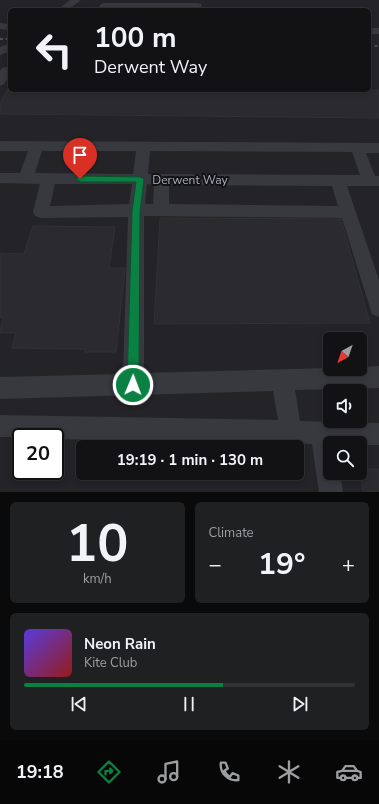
<!DOCTYPE html>
<html lang="en">
<head>
<meta charset="utf-8">
<style>
  :root { --surface:#121214; --page:#1f2022; --text:#f1f3f6; --muted:#9c9ea0; --line:#313234; --accent:#0b8043 }
  body { margin:0; font-family:"Nunito Sans",sans-serif; background:var(--page); color:var(--text); height:100vh; display:flex; flex-direction:column; font-size:15px; white-space:nowrap }
  * { box-sizing:border-box; margin:0 }
  p { font-size:13px; color:var(--muted) }
  .icon { flex:none; width:22px; height:22px; fill:none; stroke:currentColor; stroke-width:2; stroke-linecap:round; stroke-linejoin:round }
  .map { position:relative; height:492px; overflow:hidden }
  .panel { display:flex; flex-direction:column; gap:10px; padding:10px; background:#0a0a0b; flex:1 }
  .panel>* { flex:none }
  .guide { position:absolute; left:8px; top:8px; width:363px; height:84px; border-radius:6px; box-shadow:0 2px 6px #0003,0 0 0 1px var(--line); background:#121214; color:var(--text); overflow:hidden }
  .needle { width:26px; rotate:220deg }
  .buttons { position:absolute; left:323px; top:332px; display:grid; gap:8px }
  .buttons a { display:grid; place-items:center; width:44px; height:44px; border-radius:6px; background:var(--surface); box-shadow:0 2px 6px #0003,0 0 0 1px var(--line); font-size:20px }
  .speed { position:absolute; left:12px; top:428px; display:flex; gap:8px; font-size:20px; font-weight:700; text-align:center }
  .speed>* { display:grid; place-content:center; width:52px; height:52px; border-radius:50%; background:var(--surface); box-shadow:0 2px 6px #0003,0 0 0 1px var(--line); line-height:1 }
  .speed .limit { border:2px solid #111; border-radius:6px; background:#fff; color:#111 }
  .pin { position:absolute; display:grid; place-items:center; width:34px; height:34px; color:#fff; margin:-41px -17px; border-radius:50% 50% 50% 0; rotate:-45deg; box-shadow:0 0 4px #0007 }
  .pin .icon { rotate:45deg }
  .me { position:absolute; width:44px; margin:-22px; rotate:1deg; stroke-linejoin:round; filter:drop-shadow(0 0 3px #0008) }
  .turn { display:flex; align-items:center; gap:14px; height:84px; padding:0 20px; font-size:18px }
  .turn .icon { width:52px; height:52px; stroke-width:2.5 }
  .turn b { display:block; font-size:28px; line-height:34px }
  .big { font-size:30px; font-weight:700; line-height:1.1 }
  .panel .card { flex:1; display:flex; flex-direction:column; justify-content:center; gap:6px; min-width:0; padding:0 14px; border-radius:6px; background:var(--page) }
  .panel .dial { align-items:center; gap:0 }
  .dial b { font-size:52px; line-height:1 }
  .song { display:flex; align-items:center; gap:12px }
  .cover { width:48px; height:48px; border-radius:6px; background:linear-gradient(135deg,hsl(250 70% 55%),hsl(0 70% 35%)) }
  .played { height:4px; border-radius:2px; background:linear-gradient(90deg,var(--accent) 60%,var(--line) 60%) }
  .keys { display:flex; justify-content:space-around; direction:ltr }
  .heat { display:flex; justify-content:space-between; align-items:center; font-size:22px; direction:ltr }
  .panel .tiles { flex:1; display:grid; gap:10px; grid-template-columns:1fr 1fr }
  .card:last-child { grid-column:span 2 }
  .trip { position:absolute; left:76px; top:440px; width:228px; height:40px; border-radius:6px; background:var(--surface); box-shadow:0 2px 6px #0003,0 0 0 1px var(--line); font-weight:700; line-height:40px; text-align:center }
  .tabs { display:flex; height:64px; justify-content:space-around; align-items:center; background:#070708; color:var(--muted) }
  .tabs .icon { width:28px; height:28px }
  .tabs .selected { color:var(--accent) }
  .tabs b { font-size:18px; color:var(--text) }
  .map>svg:first-child { display:block }
  .built { fill:#242327; fill-rule:evenodd }
  .building { fill:#2b2a2e; stroke:#323136 }
  .lines { fill:none; stroke-linecap:round; stroke-linejoin:round }
  .minor { fill:#38393f; fill-rule:evenodd }
  .rail { stroke:#4b4c55; stroke-width:2; stroke-dasharray:3 2.5; stroke-linecap:butt }
  .route { fill:#0b8043; stroke:#07532c }
  .labels { text-anchor:middle; stroke-width:4; stroke-linejoin:round; paint-order:stroke }
  .street-label { font-size:12px; fill:#a9acbb; stroke:#131315 }
</style>
</head>
<body>
<div class="map">
<svg width="379" height="492" viewBox="0 0 379 492">
  <rect width="100%" height="100%" fill="#18181a"/>
  <!-- built -->
  <path class="built" d="M0,0H379V492H0ZM10,10H369V90H10ZM330,339H360V369H330ZM330,391H360V421H330ZM21,437H55V471H21ZM330,443H360V473H330ZM83,447H297V473H83Z"/>
  <!-- building -->
  <g class="building">
    <path d="M7,90H379V118L0,114V104Z"/>
    <path d="M160,218L341,219L370,323L154,324Z"/>
    <path d="M33,226L115,227L109,268H125L116,352H85V349L12,348L16,333H0L3,318L0,317V253L24,254Z"/>
    <path d="M360,469H379V492H363Z"/>
  </g>
  <g class="lines">
    <!-- minor -->
    <g class="minor">
      <path d="M70,0H81L68,10H57Z"/>
      <path d="M104,3H198L201,4L203,10L101,8L99,6L101,4Z"/>
      <path d="M0,23L10,24V30L0,29Z"/>
      <rect x="369" y="28" width="10" height="6"/>
      <path d="M10,43V51L0,55V47Z"/>
      <path d="M6,67L10,68V74L4,84L0,86V71L2,68Z"/>
      <path d="M0,141L379,143V153H366L375,176H379V186H347L379,280V317L372,314L370,308L342,218L144,216V373L330,368L360,369V367L379,366V388L295,390L300,421L379,423V445H360V443H330V473H340L343,492H319L312,444L55,439V437H0V415L278,420L273,391L0,399V377L123,374L128,217L41,218L35,216L33,212L40,184L0,183V173H20L28,151H0ZM42,151H136L133,174L35,173ZM150,151L352,152L360,175L148,174ZM55,184H132L129,204L50,206ZM147,184L154,185L153,204H145ZM169,185L332,186L338,206L169,204Z"/>
    </g>
    <!-- rail -->
    <g class="rail">
      <path d="M0,39H10"/>
      <path d="M369,46H379"/>
    </g>
  </g>
  <!-- route -->
  <path class="route" d="M80,176L140,177L144,179L140,211L139,385L137,389L133,391L129,389L127,385L132,211L136,182H80L76,179Z"/>
  <g class="labels">
    <!-- street labels -->
    <g class="street-label">
      <text x="190" y="184">Derwent Way</text>
    </g>
  </g>
</svg>
<div class="buttons">
<a><svg class="needle" viewBox="-14 -14 28 28"><path d="M0-13l5 13h-10z" fill="#e53935"/><path d="M0 13l5-13h-10z" fill="#9c9ea0"/></svg></a>
<a><svg class="icon" aria-label="sound" viewBox="0 0 24 24"><path d="M4 9h4l5-4v14l-5-4H4zM17 9q2 3 0 6"/></svg></a>
<a><svg class="icon" aria-label="search" viewBox="0 0 24 24"><circle cx="10" cy="10" r="6"/><path d="M15 15l6 6"/></svg></a>
</div>
<div class="speed"><div class="limit">20</div></div>
<div class="pin" style="left:80px;top:179px;background:#d93025"><svg class="icon" aria-label="arrive" viewBox="0 0 24 24"><path d="M6 21V4h12l-3 4 3 4H6"/></svg></div>
<svg class="me" style="left:133px;top:385px" viewBox="-20 -20 40 40"><circle r="17" fill="#0b8043" stroke="#fff" stroke-width="3"/><path d="M0-11L8 9 0 5-8 9z" fill="#fff"/></svg>
<div class="trip">19:19 · 1 min · 130 m</div>
<div class="guide">
<div class="turn"><svg class="icon" aria-label="left" viewBox="0 0 24 24"><path d="M17 20v-9H6M10 6l-5 5 5 5"/></svg><div><b>100 m</b>Derwent Way</div></div>
</div>
</div>
<section class="panel">
<div class="tiles">
<div class="card dial"><b>10</b><p>km/h</p></div>
<div class="card"><p>Climate</p>
<div class="heat"><a>−</a><b class="big">19°</b><a>+</a></div>
</div>
<div class="card">
<div class="song"><i class="cover"></i><div><b>Neon Rain</b><p>Kite Club</p></div></div>
<div class="played"></div>
<div class="keys"><svg class="icon" aria-label="previous" viewBox="0 0 24 24"><path d="M18 5L8 12l10 7zM5 5v14"/></svg><svg class="icon" aria-label="pause" viewBox="0 0 24 24"><path d="M8 5v14M16 5v14"/></svg><svg class="icon" aria-label="next" viewBox="0 0 24 24"><path d="M6 5l10 7-10 7zM19 5v14"/></svg></div>
</div>
</div>
</section>
<nav class="tabs">
<b>19:18</b>
<svg class="icon selected" aria-label="directions" viewBox="0 0 24 24"><path d="M12 3l9 9-9 9-9-9zM9 14v-3h6M13 9l2 2-2 2"/></svg>
<svg class="icon" aria-label="music" viewBox="0 0 24 24"><path d="M9 18V5l10-2v13"/><circle cx="6" cy="18" r="3"/><circle cx="16" cy="16" r="3"/></svg>
<svg class="icon" aria-label="phone" viewBox="0 0 24 24"><path d="M5 4h4l2 5-3 2q2 4 5 5l2-3 5 2v4C11 20 4 13 5 4z"/></svg>
<svg class="icon" aria-label="climate" viewBox="0 0 24 24"><path d="M12 3v18M4 7l16 10M4 17L20 7"/></svg>
<svg class="icon" aria-label="car" viewBox="0 0 24 24"><path d="M5 17H2v-5l4-1 3-4h7l3 4 3 1v5h-3M9 17h6M6 11h13"/><circle cx="7" cy="17" r="2"/><circle cx="17" cy="17" r="2"/></svg>
</nav>
</body>
</html>
